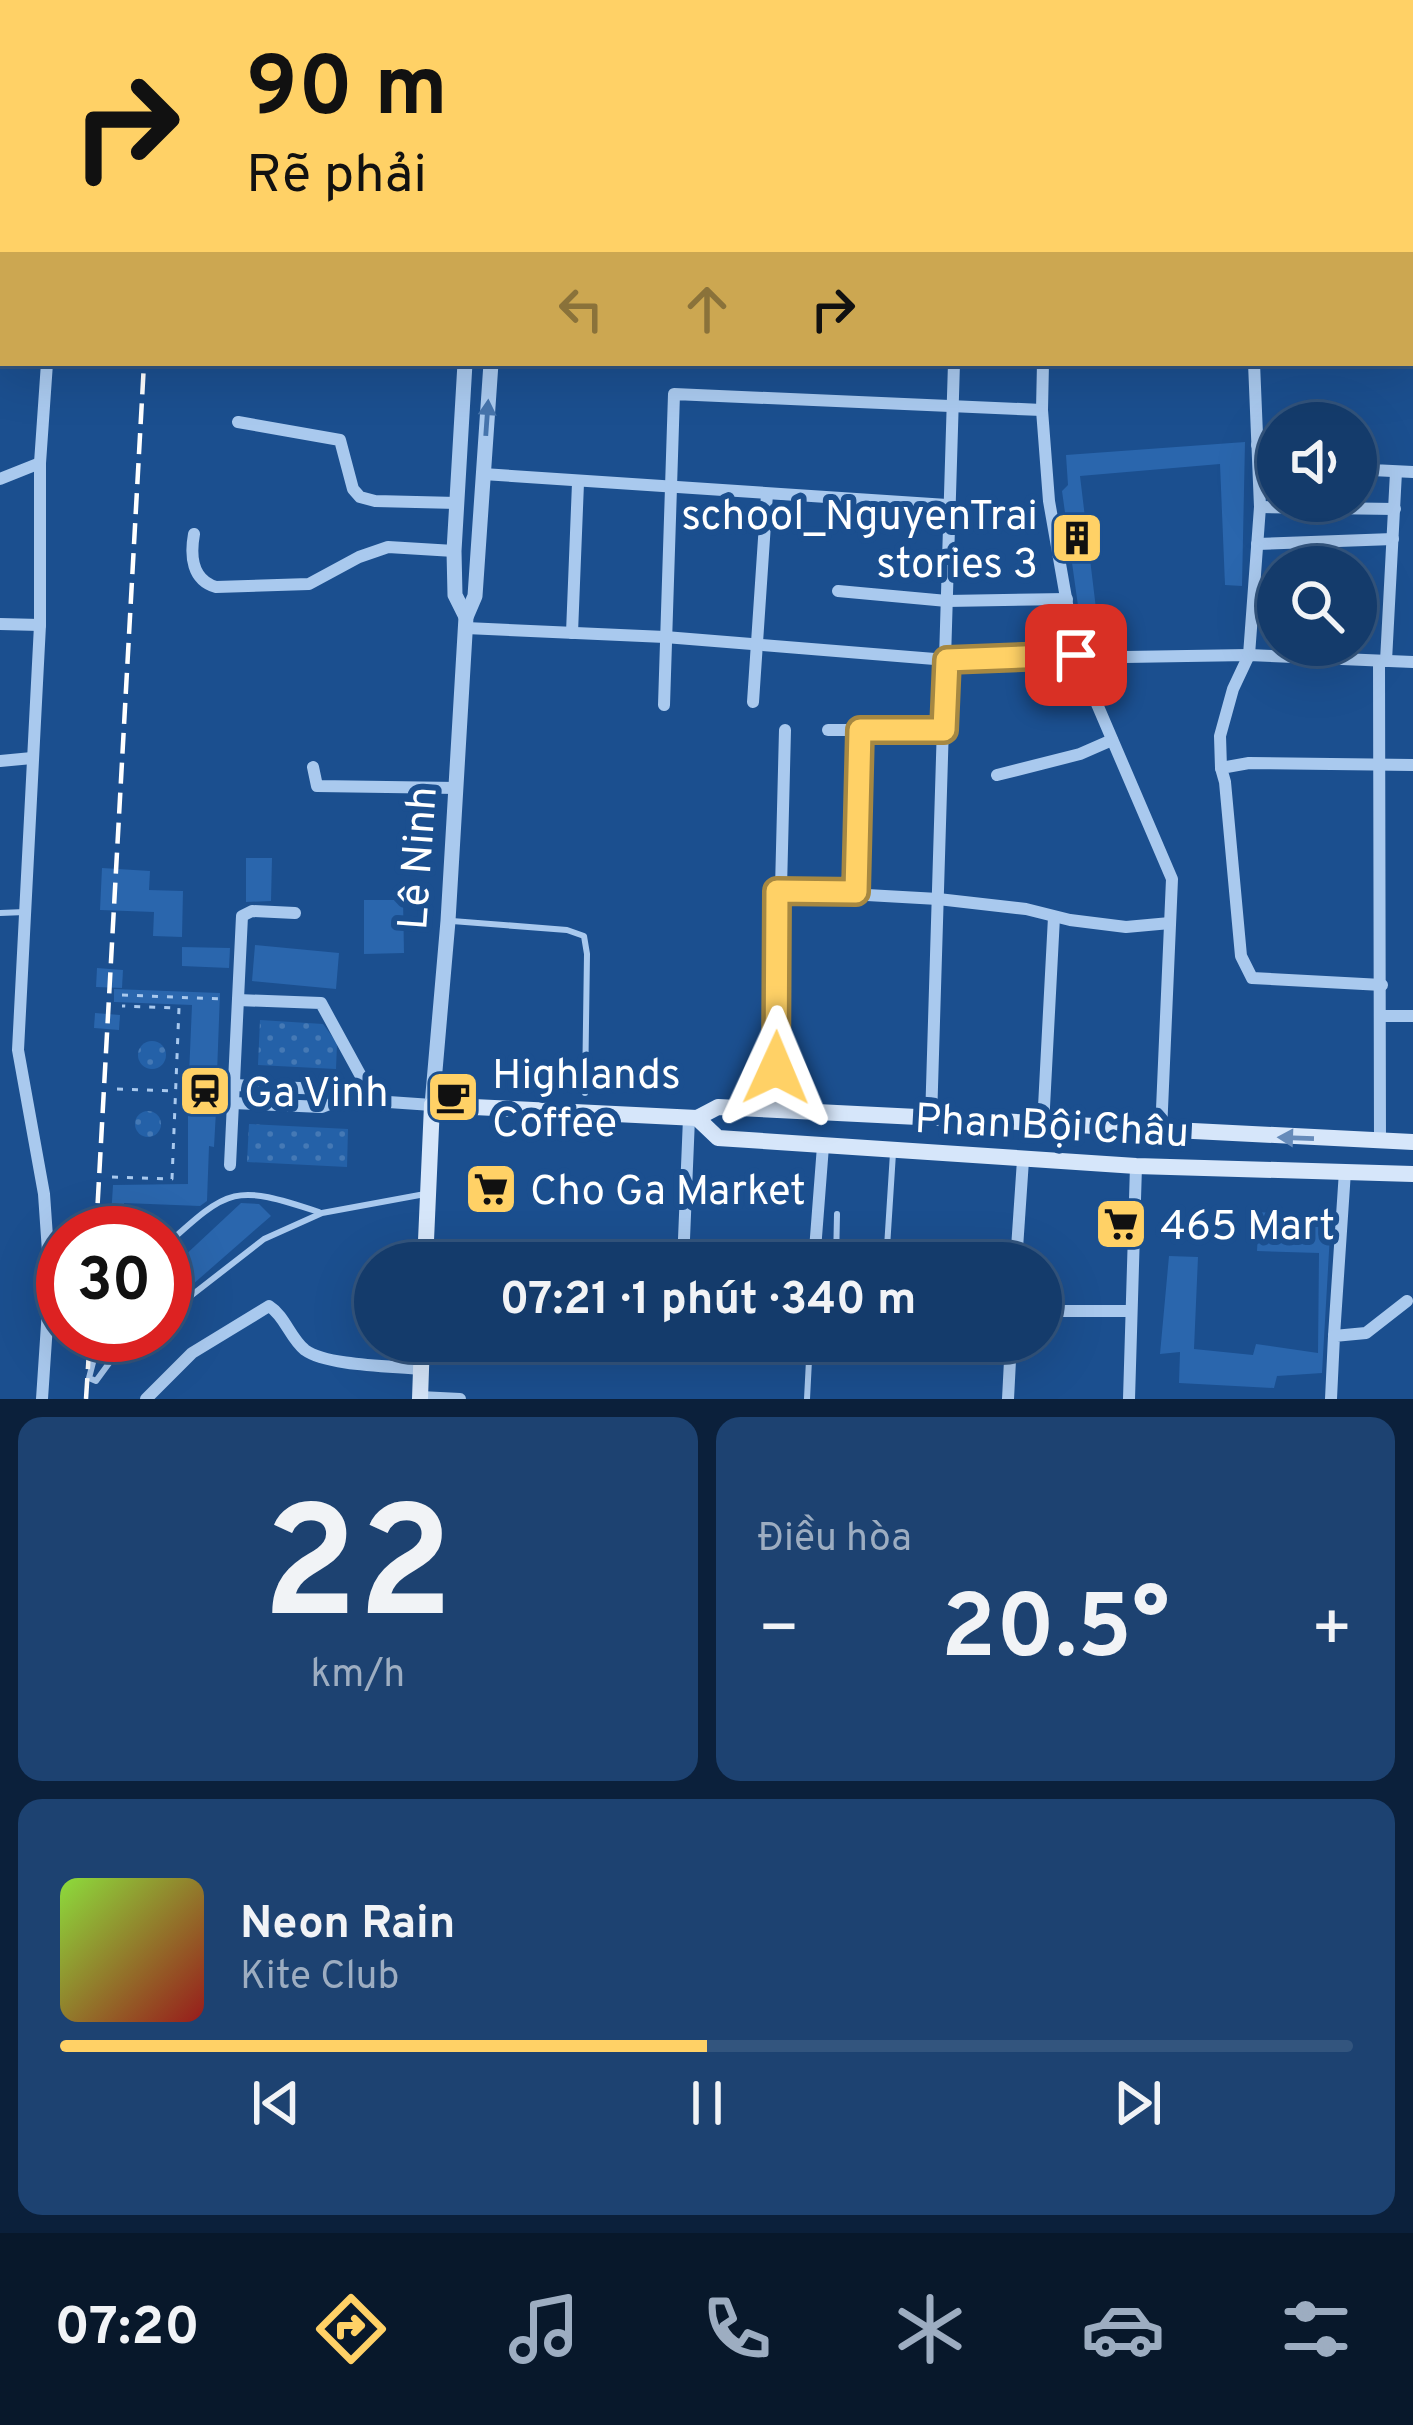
<!DOCTYPE html>
<html lang="vi">
<head>
<meta charset="utf-8">
<style>
  :root { --surface:#143b6b; --page:#1d4271; --text:#f1f3f6; --muted:#9dadc1; --line:#33557e; --accent:#ffd166 }
  body { margin:0; font-family:Overpass,sans-serif; background:var(--page); color:var(--text); height:100vh; display:flex; flex-direction:column; font-size:45px; white-space:nowrap }
  * { box-sizing:border-box; margin:0 }
  p { font-size:39px; color:var(--muted) }
  .icon { flex:none; width:66px; height:66px; fill:none; stroke:currentColor; stroke-width:2; stroke-linecap:round; stroke-linejoin:round }
  .map { position:relative; height:1399px; overflow:hidden }
  .side { display:flex; flex-direction:column; gap:18px; padding:18px; background:#0b203b; flex:1 }
  .side>* { flex:none }
  .hud { position:absolute; left:0px; top:0px; width:1413px; height:366px; box-shadow:0 12px 48px #0002,0 0 0 3px var(--line); background:#ffd166; color:#111; overflow:hidden }
  .tools { position:absolute; left:1257px; top:402px; display:grid; gap:24px }
  .tools a { display:grid; place-items:center; width:120px; height:120px; border-radius:50%; background:var(--surface); box-shadow:0 12px 48px #0002,0 0 0 3px var(--line); font-size:60px }
  .speed { position:absolute; left:36px; top:1206px; display:flex; gap:24px; font-size:60px; font-weight:700; text-align:center }
  .speed>* { display:grid; place-content:center; width:156px; height:156px; border-radius:50%; background:var(--surface); box-shadow:0 12px 48px #0002,0 0 0 3px var(--line); line-height:1 }
  .speed .limit { border:18px solid #d22; background:#fff; color:#111 }
  .pin { position:absolute; display:grid; place-items:center; width:102px; height:102px; color:#fff; margin:-51px; border-radius:24px; box-shadow:0 6px 18px #0006 }
  .me { position:absolute; width:132px; margin:-66px; rotate:1deg; stroke-linejoin:round; filter:drop-shadow(0 0 9px #0008) }
  .turn { display:flex; align-items:center; gap:42px; height:252px; padding:0 48px; font-size:54px }
  .turn .icon { width:156px; height:156px; stroke-width:2.5 }
  .turn b { display:block; font-size:84px; line-height:102px }
  .lanes { display:flex; align-items:center; height:114px; padding:0 48px; background:#0003; justify-content:center; gap:60px; direction:ltr }
  .lanes .off { opacity:.35 }
  .big { font-size:90px; font-weight:700; line-height:1.1 }
  .side .widget { flex:1; display:flex; flex-direction:column; justify-content:center; gap:18px; min-width:0; padding:0 42px; border-radius:24px; background:var(--page) }
  .side .dial { align-items:center; gap:0 }
  .dial b { font-size:156px; line-height:1 }
  .song { display:flex; align-items:center; gap:36px }
  .cover { width:144px; height:144px; border-radius:18px; background:linear-gradient(135deg,hsl(90 70% 55%),hsl(0 70% 35%)) }
  .played { height:12px; border-radius:6px; background:linear-gradient(90deg,var(--accent) 50%,var(--line) 50%) }
  .keys { display:flex; justify-content:space-around; direction:ltr }
  .heat { display:flex; justify-content:space-between; align-items:center; font-size:66px; direction:ltr }
  .side .tiles { flex:1; display:grid; gap:18px; grid-template-columns:1fr 1fr }
  .widget:last-child { grid-column:span 2 }
  .trip { position:absolute; left:354px; top:1242px; width:708px; height:120px; border-radius:60px; background:var(--surface); box-shadow:0 12px 48px #0002,0 0 0 3px var(--line); font-weight:700; line-height:120px; text-align:center }
  .tab-bar { display:flex; height:192px; justify-content:space-around; align-items:center; background:#08182b; color:var(--muted) }
  .tab-bar .icon { width:84px; height:84px }
  .tab-bar .selected { color:var(--accent) }
  .tab-bar b { font-size:54px; color:var(--text) }
  .map>svg:first-child { display:block }
  .garden { fill:url(#garden-dots) }
  .building { fill:#2a66ad }
  .lines { fill:none; stroke-linecap:round; stroke-linejoin:round }
  .path { stroke:#a9c9ee; stroke-width:3; stroke-dasharray:6 9; stroke-linecap:butt }
  .service { stroke:#a9c9ee; stroke-width:6 }
  .minor { stroke:#a9c9ee; stroke-width:12 }
  .tertiary { stroke:#a9c9ee; stroke-width:15 }
  .secondary { stroke:#d6e6fa; stroke-width:16 }
  .rail { stroke:#fff; stroke-width:4.5; stroke-dasharray:21 9; stroke-linecap:butt }
  .oneway { fill:#4674ac }
  .oneway2 { fill:#668bba }
  .route-casing { stroke:#a68842; stroke-width:30 }
  .route { stroke:#ffd166; stroke-width:21 }
  .labels { text-anchor:middle; stroke-width:12; stroke-linejoin:round; paint-order:stroke }
  .poi-label { font-size:42px; fill:#fff; stroke:#1b4f8f; text-anchor:start }
  .street-label { font-size:42px; fill:#fff; stroke:#1b4f8f }
</style>
</head>
<body>
<div class="map">
<svg width="1413" height="1399" viewBox="0 0 1413 1399">
  <defs>
    <pattern id="garden-dots" width="8" height="8" patternUnits="userSpaceOnUse" patternTransform="scale(3)"><rect width="8" height="8" fill="#2461a8"/><path d="M2 2h.1M6 6h.1" fill="none" stroke="#4579b5" stroke-width="1.8" stroke-linecap="round"/></pattern>
  </defs>
  <rect width="100%" height="100%" fill="#1b4f8f"/>
  <!-- garden -->
  <g class="garden">
    <path d="M260,1020L323,1024L337,1043L336,1069L258,1065Z"/>
    <circle cx="152" cy="1055" r="14"/>
    <circle cx="148" cy="1124" r="13"/>
    <path d="M249,1124L348,1129L347,1167L247,1162Z"/>
  </g>
  <!-- building -->
  <g class="building">
    <path d="M1245,442L1242,586L1225,585L1220,464L1080,476L1097,617L1080,620L1062,491L1068,485L1066,455Z"/>
    <path d="M246,858H272L271,901L246,902Z"/>
    <path d="M102,868L150,871L149,890L183,891L182,937L153,936L154,912L100,910Z"/>
    <path d="M364,900H403L404,953L364,954Z"/>
    <path d="M255,945L339,953L336,989L252,981Z"/>
    <path d="M182,947L230,948L229,968L182,966Z"/>
    <path d="M97,968L123,970L122,988L96,987Z"/>
    <path d="M114,989L220,993L217,1074H224L222,1111H216L214,1147L209,1146L207,1201L200,1206L124,1203L122,1233H110L113,1185L188,1184V1107H182L184,1074L189,1075L192,1005L114,1002Z"/>
    <path d="M95,1013L120,1015L119,1030L94,1028Z"/>
    <path d="M241,1203L259,1204L271,1216L184,1292L166,1273Z"/>
    <path d="M1259,1212L1331,1217L1322,1373L1277,1376L1274,1388L1179,1383L1180,1352L1160,1354L1169,1256L1198,1257L1194,1349L1253,1355L1256,1344L1318,1353L1319,1253L1257,1251Z"/>
  </g>
  <g class="lines">
    <!-- path -->
    <g class="path">
      <path d="M122,995L222,999"/>
      <path d="M117,1089L174,1091"/>
      <path d="M112,1177L172,1179L179,1008L122,1006"/>
    </g>
    <!-- service -->
    <g class="service">
      <path d="M930,3V0"/>
      <path d="M1244,3V0"/>
      <path d="M1372,3V0"/>
      <path d="M0,913L25,912"/>
      <path d="M452,921L567,930L584,936L587,954L585,1093"/>
      <path d="M165,1246C230,1187 234,1184 319,1212"/>
      <path d="M836,1263L837,1214"/>
      <path d="M886,1263L893,1153"/>
      <path d="M165,1316L264,1239L322,1213L425,1194"/>
      <path d="M100,1335L89,1378L96,1381L115,1355L141,1335"/>
      <path d="M807,1399L810,1341"/>
    </g>
    <!-- minor -->
    <g class="minor">
      <path d="M95,3V0"/>
      <path d="M700,3L701,0"/>
      <path d="M1204,3V0"/>
      <path d="M1410,162H1413"/>
      <path d="M1410,250H1413"/>
      <path d="M1043,363L1042,410L1049,501L1076,655L1172,879L1161,1132"/>
      <path d="M238,422L340,440L353,489L360,497L375,501L457,503"/>
      <path d="M1356,442L1370,444L1372,470L1413,472"/>
      <path d="M1257,445H1278"/>
      <path d="M483,474L947,505"/>
      <path d="M0,479L40,463"/>
      <path d="M1260,507L1395,509"/>
      <path d="M194,534C190,556 192,580 216,587L309,584L359,557L388,547L454,551"/>
      <path d="M1257,544L1393,539"/>
      <path d="M838,591L947,601L1067,599"/>
      <path d="M0,624L40,625"/>
      <path d="M466,628L665,637L947,660L1249,655L1413,662"/>
      <path d="M572,633L578,483"/>
      <path d="M1379,661L1380,1141"/>
      <path d="M1386,661L1396,472"/>
      <path d="M753,702L767,494"/>
      <path d="M664,705L674,394L1042,410"/>
      <path d="M828,730H944"/>
      <path d="M0,761L32,758"/>
      <path d="M313,767L317,786L457,788"/>
      <path d="M1221,768L1220,736L1233,689L1249,655L1260,507L1254,363"/>
      <path d="M997,775L1080,754L1112,740"/>
      <path d="M781,888L785,730"/>
      <path d="M856,892L860,730"/>
      <path d="M1382,985L1252,978L1241,956L1225,782L1221,768L1249,763L1413,765"/>
      <path d="M238,1000L321,1003L374,1100"/>
      <path d="M1382,1016H1413"/>
      <path d="M234,1085L323,1089L345,1099L432,1105"/>
      <path d="M233,1103L322,1107L343,1099"/>
      <path d="M774,1109L778,890L938,899L1026,909L1070,920L1126,927L1170,923"/>
      <path d="M931,1120L954,363"/>
      <path d="M1043,1126L1054,917"/>
      <path d="M230,1165L242,916L252,911L295,913"/>
      <path d="M683,1263L689,1118"/>
      <path d="M814,1263L823,1146"/>
      <path d="M1016,1263L1023,1160"/>
      <path d="M1041,1311H1131"/>
      <path d="M1334,1336L1345,1171"/>
      <path d="M678,1341L677,1352L808,1359"/>
      <path d="M420,1397L460,1399"/>
      <path d="M42,1399L50,1280L44,1194L18,1050L40,625V463L47,363"/>
      <path d="M146,1399L192,1353L269,1306C285,1316 290,1338 305,1350C327,1366 393,1366 421,1369"/>
      <path d="M1008,1399L1011,1341"/>
      <path d="M1129,1399L1136,1166"/>
      <path d="M1331,1399L1334,1336L1366,1333L1407,1301"/>
    </g>
    <!-- tertiary -->
    <g class="tertiary">
      <path d="M486,3V0"/>
      <path d="M510,3V0"/>
      <path d="M1410,53H1413"/>
      <path d="M465,363L454,551L455,595L466,617"/>
      <path d="M432,1105L448,921L466,617L475,596L491,363"/>
    </g>
    <!-- secondary -->
    <g class="secondary">
      <path d="M697,1118L718,1138L1136,1166L1413,1174"/>
      <path d="M425,1263L432,1105L697,1118L718,1107L1413,1142"/>
      <path d="M420,1399L422,1341"/>
    </g>
    <!-- rail -->
    <g class="rail">
      <path d="M153,0V3"/>
      <path d="M96,1233L144,363"/>
      <path d="M86,1399L90,1335"/>
    </g>
  </g>
  <!-- one-way arrows -->
  <defs><path id="oneway-solid" d="M-6-.8H1V-3.2L6.5 0L1 3.2V.8H-6Z" transform="scale(3)"/></defs>
  <use class="oneway" href="#oneway-solid" transform="translate(487 418) rotate(-86)"/>
  <use class="oneway2" href="#oneway-solid" transform="translate(1296 1138) rotate(-178)"/>
  <g class="lines">
    <!-- route casing -->
    <g class="route-casing">
      <path id="route" d="M776,1068L777,891L856,892L860,730H944L947,660L1076,655"/>
    </g>
    <!-- route -->
    <use href="#route" class="route"/>
  </g>
  <!-- icons -->
  <defs>
    <g id="building-square" transform="scale(2.7)"><rect x="-9" y="-9" width="18" height="18" rx="4" fill="#ffd166" stroke="#1b4f8f"/><path d="M-4-6H4V6H1V3H-1V6H-4ZM-2.5-4.3h1.7v1.8h-1.7ZM.8-4.3h1.7v1.8H.8ZM-2.5-1h1.7V.8h-1.7ZM.8-1h1.7V.8H.8Z" fill="#111"/></g>
    <g id="station-square" transform="scale(2.7)"><rect x="-9" y="-9" width="18" height="18" rx="4" fill="#ffd166" stroke="#1b4f8f"/><path d="M-3-6H3Q5-6 5-4V2Q5 4 3 4L4.5 6H3L1.5 4h-3L-3 6H-4.5L-3 4Q-5 4-5 2V-4Q-5-6-3-6ZM-3.5-4v3h7v-3ZM-3.5 1v1.5H-2V1ZM2 1v1.5H3.5V1Z" fill="#111"/></g>
    <g id="cafe-square" transform="scale(2.7)"><rect x="-9" y="-9" width="18" height="18" rx="4" fill="#ffd166" stroke="#1b4f8f"/><path d="M-5.5-4.5H6V0H3Q3 3.5 0 3.5H-2.5Q-5.5 3.5-5.5 0ZM3-3.2v2h1.7v-2ZM-6 4.5H4V6H-6Z" fill="#111"/></g>
    <g id="supermarket-square" transform="scale(2.7)"><rect x="-9" y="-9" width="18" height="18" rx="4" fill="#ffd166" stroke="#1b4f8f"/><path d="M-6-5.5h2.5l.6 2H6L4.5 2H-2.5L-4.4-4H-6ZM-1.5 3.2a1.3 1.3 0 1 0 .1 0ZM3 3.2a1.3 1.3 0 1 0 .1 0Z" fill="#111"/></g>
  </defs>
  <g fill-rule="evenodd">
    <use href="#building-square" x="1077" y="538"/>
    <use href="#station-square" x="205" y="1091"/>
    <use href="#cafe-square" x="453" y="1097"/>
    <use href="#supermarket-square" x="491" y="1189"/>
    <use href="#supermarket-square" x="1121" y="1224"/>
  </g>
  <g class="labels">
    <!-- poi labels -->
    <g class="poi-label">
      <text x="1038" y="529" text-anchor="end">school_NguyenTrai<tspan x="1038" dy="48">stories 3</tspan></text>
      <text x="492" y="1088">Highlands<tspan x="492" dy="48">Coffee</tspan></text>
      <text x="244" y="1106">Ga Vinh</text>
      <text x="530" y="1204">Cho Ga Market</text>
      <text x="1160" y="1239">465 Mart</text>
    </g>
    <!-- street labels -->
    <g class="street-label">
      <text transform="translate(416 858) rotate(-86)" y="15">Lê Ninh</text>
      <text transform="translate(1052 1124) rotate(3)" y="15">Phan Bội Châu</text>
    </g>
  </g>
</svg>
<div class="tools">
<a><svg class="icon" aria-label="sound" viewBox="0 0 24 24"><path d="M4 9h4l5-4v14l-5-4H4zM17 9q2 3 0 6"/></svg></a>
<a><svg class="icon" aria-label="search" viewBox="0 0 24 24"><circle cx="10" cy="10" r="6"/><path d="M15 15l6 6"/></svg></a>
</div>
<div class="speed"><div class="limit">30</div></div>
<div class="pin" style="left:1076px;top:655px;background:#d93025"><svg class="icon" aria-label="arrive" viewBox="0 0 24 24"><path d="M6 21V4h12l-3 4 3 4H6"/></svg></div>
<svg class="me" style="left:776px;top:1068px" viewBox="-20 -20 40 40"><path d="M0-17L14 15 0 8-14 15z" fill="#ffd166" stroke="#fff" stroke-width="4"/></svg>
<div class="trip">07:21 · 1 phút · 340 m</div>
<div class="hud">
<div class="turn"><svg class="icon" aria-label="right" viewBox="0 0 24 24"><path d="M7 20v-9h11M14 6l5 5-5 5"/></svg><div><b>90 m</b>Rẽ phải</div></div>
<div class="lanes"><svg class="icon off" aria-label="left" viewBox="0 0 24 24"><path d="M17 20v-9H6M10 6l-5 5 5 5"/></svg><svg class="icon off" aria-label="ahead" viewBox="0 0 24 24"><path d="M12 20V5M6 11l6-6 6 6"/></svg><svg class="icon" aria-label="right" viewBox="0 0 24 24"><path d="M7 20v-9h11M14 6l5 5-5 5"/></svg></div>
</div>
</div>
<section class="side">
<div class="tiles">
<div class="widget dial"><b>22</b><p>km/h</p></div>
<div class="widget"><p>Điều hòa</p>
<div class="heat"><a>−</a><b class="big">20.5°</b><a>+</a></div>
</div>
<div class="widget">
<div class="song"><i class="cover"></i><div><b>Neon Rain</b><p>Kite Club</p></div></div>
<div class="played"></div>
<div class="keys"><svg class="icon" aria-label="previous" viewBox="0 0 24 24"><path d="M18 5L8 12l10 7zM5 5v14"/></svg><svg class="icon" aria-label="pause" viewBox="0 0 24 24"><path d="M8 5v14M16 5v14"/></svg><svg class="icon" aria-label="next" viewBox="0 0 24 24"><path d="M6 5l10 7-10 7zM19 5v14"/></svg></div>
</div>
</div>
</section>
<nav class="tab-bar">
<b>07:20</b>
<svg class="icon selected" aria-label="directions" viewBox="0 0 24 24"><path d="M12 3l9 9-9 9-9-9zM9 14v-3h6M13 9l2 2-2 2"/></svg>
<svg class="icon" aria-label="music" viewBox="0 0 24 24"><path d="M9 18V5l10-2v13"/><circle cx="6" cy="18" r="3"/><circle cx="16" cy="16" r="3"/></svg>
<svg class="icon" aria-label="phone" viewBox="0 0 24 24"><path d="M5 4h4l2 5-3 2q2 4 5 5l2-3 5 2v4C11 20 4 13 5 4z"/></svg>
<svg class="icon" aria-label="climate" viewBox="0 0 24 24"><path d="M12 3v18M4 7l16 10M4 17L20 7"/></svg>
<svg class="icon" aria-label="car" viewBox="0 0 24 24"><path d="M5 17H2v-5l4-1 3-4h7l3 4 3 1v5h-3M9 17h6M6 11h13"/><circle cx="7" cy="17" r="2"/><circle cx="17" cy="17" r="2"/></svg>
<svg class="icon" aria-label="filters" viewBox="0 0 24 24"><path d="M4 7h16M4 17h16"/><circle cx="9" cy="7" r="2"/><circle cx="15" cy="17" r="2"/></svg>
</nav>
</body>
</html>
